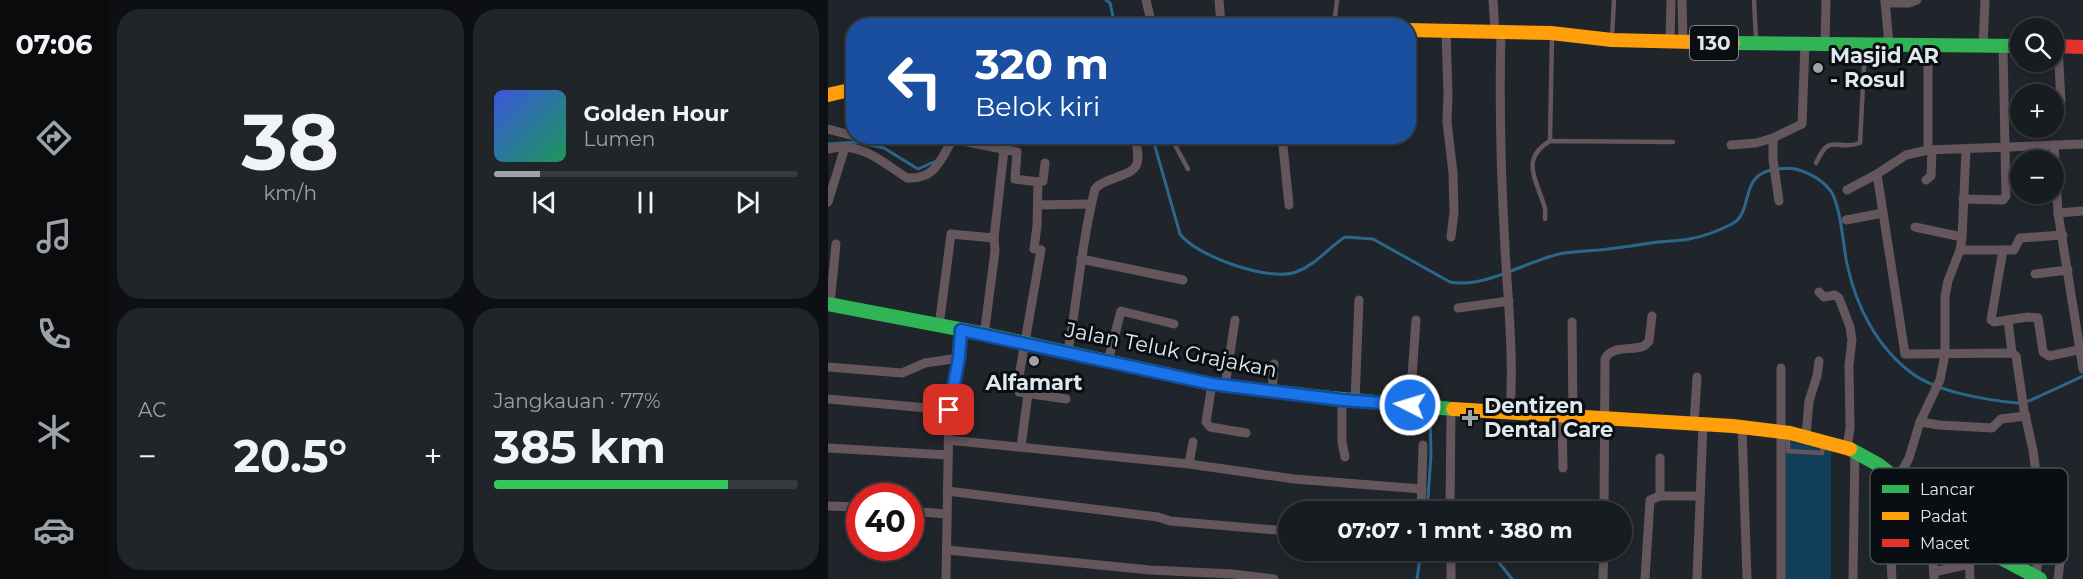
<!DOCTYPE html>
<html lang="id">
<head>
<meta charset="utf-8">
<style>
  :root { --surface:#171c20; --page:#202529; --text:#f1f3f6; --muted:#9ea1a5; --line:#363a3e; --accent:#9ca4a9 }
  body { margin:0; font-family:Montserrat,sans-serif; background:var(--page); color:var(--text); height:100vh; display:flex; flex-direction:column; font-size:22px; white-space:nowrap }
  * { box-sizing:border-box; margin:0 }
  p { font-size:20px; color:var(--muted) }
  .icon { flex:none; width:33px; height:33px; fill:none; stroke:currentColor; stroke-width:2; stroke-linecap:round; stroke-linejoin:round }
  .map { position:relative; flex:1; overflow:hidden }
  .sheet { display:flex; flex-direction:column; gap:9px; padding:9px; background:#0d0f12; width:720px }
  .sheet>* { flex:none }
  .banner { position:absolute; left:18px; top:18px; width:570px; height:126px; border-radius:24px; box-shadow:0 3px 9px #0003,0 0 0 2px var(--line); background:#1a4fa0; color:#fff; overflow:hidden }
  .buttons { position:absolute; left:1182px; top:18px; display:grid; gap:12px }
  .buttons a { display:grid; place-items:center; width:54px; height:54px; border-radius:50%; background:var(--surface); box-shadow:0 3px 9px #0003,0 0 0 2px var(--line); font-size:30px }
  .speed { position:absolute; left:18px; top:483px; display:flex; gap:12px; font-size:30px; font-weight:700; text-align:center }
  .speed>* { display:grid; place-content:center; width:78px; height:78px; border-radius:50%; background:var(--surface); box-shadow:0 3px 9px #0003,0 0 0 2px var(--line); line-height:1 }
  .speed .limit { border:9px solid #d22; background:#fff; color:#111 }
  .pin { position:absolute; display:grid; place-items:center; width:51px; height:51px; color:#fff; margin:-26px; border-radius:12px; box-shadow:0 3px 9px #0006 }
  .me { position:absolute; width:66px; margin:-33px; rotate:275deg; stroke-linejoin:round; filter:drop-shadow(0 0 4px #0008) }
  .turn { display:flex; align-items:center; gap:21px; height:126px; padding:0 30px; font-size:27px }
  .turn .icon { width:78px; height:78px; stroke-width:2.5 }
  .turn b { display:block; font-size:42px; line-height:51px }
  .big { font-size:45px; font-weight:700; line-height:1.1 }
  .sheet .card { flex:1; display:flex; flex-direction:column; justify-content:center; gap:9px; min-width:0; padding:0 21px; border-radius:24px; background:var(--page) }
  .sheet .dial { align-items:center; gap:0 }
  .dial b { font-size:78px; line-height:1 }
  .song { display:flex; align-items:center; gap:18px }
  .cover { width:72px; height:72px; border-radius:9px; background:linear-gradient(135deg,hsl(230 70% 55%),hsl(150 70% 35%)) }
  .played { height:6px; border-radius:3px; background:linear-gradient(90deg,var(--accent) 15%,var(--line) 15%) }
  .keys { display:flex; justify-content:space-around; direction:ltr }
  .heat { display:flex; justify-content:space-between; align-items:center; font-size:33px; direction:ltr }
  .charge { height:9px; border-radius:4px; background:linear-gradient(90deg,#34c759 77%,var(--line) 0) }
  .sheet .tiles { flex:1; display:grid; gap:9px; grid-template-columns:repeat(2,1fr) }
  .trip { position:absolute; left:450px; top:501px; width:354px; height:60px; border-radius:30px; background:var(--surface); box-shadow:0 3px 9px #0003,0 0 0 2px var(--line); font-weight:700; line-height:60px; text-align:center }
  main { display:flex; flex:1; min-height:0 }
  .dock { display:flex; flex-direction:column; width:108px; justify-content:space-around; align-items:center; background:#090b0d; color:var(--muted) }
  .dock .icon { width:42px; height:42px }
  .dock .on { color:var(--accent) }
  .dock b { font-size:27px; color:var(--text) }
  .map>svg:first-child { display:block }
  .green { fill:#123f5a }
  .lines { fill:none; stroke-linecap:round; stroke-linejoin:round }
  .stream { stroke:#2b668d; stroke-width:3 }
  .lane { stroke:#64565b; stroke-width:4.5 }
  .street { stroke:#64565b; stroke-width:9 }
  .fast { stroke:#30b455; stroke-width:14 }
  .slow { stroke:#ff9f0a; stroke-width:14 }
  .jam { stroke:#e5322d; stroke-width:14 }
  .route-casing { stroke:#114b97; stroke-width:15 }
  .route { stroke:#1a73e8; stroke-width:10 }
  .poi-dot { fill:#9ca4a9; stroke:#090e12; stroke-width:2 }
  .labels { text-anchor:middle; stroke-width:6; stroke-linejoin:round; paint-order:stroke }
  .shield { fill:#090e12; stroke:#a0a7ac; stroke-width:1.5 }
  .shield-label { font-size:20px; font-weight:bold; fill:#e0e8ee }
  .poi-label { font-size:21px; font-weight:bold; fill:#e0e8ee; stroke:#090e12; text-anchor:start }
  .street-label { font-size:21px; fill:#e0e8ee; stroke:#090e12 }
  .key { fill:#090e12; stroke:#4a4f54; stroke-width:1.5 }
  .key-label { font-size:16px; fill:#e0e8ee }
</style>
</head>
<body>
<main>
<nav class="dock">
<b>07:06</b>
<svg class="icon on" aria-label="directions" viewBox="0 0 24 24"><path d="M12 3l9 9-9 9-9-9zM9 14v-3h6M13 9l2 2-2 2"/></svg>
<svg class="icon" aria-label="music" viewBox="0 0 24 24"><path d="M9 18V5l10-2v13"/><circle cx="6" cy="18" r="3"/><circle cx="16" cy="16" r="3"/></svg>
<svg class="icon" aria-label="phone" viewBox="0 0 24 24"><path d="M5 4h4l2 5-3 2q2 4 5 5l2-3 5 2v4C11 20 4 13 5 4z"/></svg>
<svg class="icon" aria-label="climate" viewBox="0 0 24 24"><path d="M12 3v18M4 7l16 10M4 17L20 7"/></svg>
<svg class="icon" aria-label="car" viewBox="0 0 24 24"><path d="M5 17H2v-5l4-1 3-4h7l3 4 3 1v5h-3M9 17h6M6 11h13"/><circle cx="7" cy="17" r="2"/><circle cx="17" cy="17" r="2"/></svg>
</nav>
<section class="sheet">
<div class="tiles">
<div class="card dial"><b>38</b><p>km/h</p></div>
<div class="card">
<div class="song"><i class="cover"></i><div><b>Golden Hour</b><p>Lumen</p></div></div>
<div class="played"></div>
<div class="keys"><svg class="icon" aria-label="previous" viewBox="0 0 24 24"><path d="M18 5L8 12l10 7zM5 5v14"/></svg><svg class="icon" aria-label="pause" viewBox="0 0 24 24"><path d="M8 5v14M16 5v14"/></svg><svg class="icon" aria-label="next" viewBox="0 0 24 24"><path d="M6 5l10 7-10 7zM19 5v14"/></svg></div>
</div>
<div class="card"><p>AC</p>
<div class="heat"><a>−</a><b class="big">20.5°</b><a>+</a></div>
</div>
<div class="card"><p>Jangkauan · 77%</p><b class="big">385 km</b><div class="charge"></div></div>
</div>
</section>
<div class="map">
<svg width="1255" height="579" viewBox="0 0 1255 579">
  <rect width="100%" height="100%" fill="#1f252a"/>
  <!-- green -->
  <path class="green" d="M955,440L1003,449V579H953Z"/>
  <g class="lines">
    <!-- stream -->
    <g class="stream">
      <path d="M278,0L282,3L286,21"/>
      <path d="M324,136L352,234C368,256 441,282 468,272C488,265 500,248 517,237L545,239L622,282C655,289 697,262 731,254C744,251 758,251 771,250C791,248 810,245 829,242C840,241 851,241 861,239C874,237 892,230 904,224C927,212 909,173 949,169C956,168 964,167 971,170C983,174 997,182 1004,193C1013,210 1015,244 1019,264C1028,306 1049,348 1085,374C1110,392 1158,400 1189,403L1201,401L1255,376"/>
      <path d="M0,144L29,142L56,148L90,169L108,161"/>
      <path d="M600,502L613,512"/>
      <path d="M599,512L603,455L602,412"/>
      <path d="M661,550L684,579"/>
      <path d="M589,579L593,550"/>
    </g>
    <!-- lane -->
    <g class="lane">
      <path d="M926,0L928,39"/>
      <path d="M506,26L509,0"/>
      <path d="M784,37L786,0"/>
      <path d="M342,136L360,169"/>
      <path d="M722,141L724,36"/>
      <path d="M988,163C1003,131 1007,152 1032,143L1037,46"/>
      <path d="M717,219C717,215 718,209 716,205C708,179 692,159 722,141L845,142"/>
      <path d="M960,436V451L994,453L995,444"/>
    </g>
    <!-- street -->
    <g class="street">
      <path d="M318,0L324,25"/>
      <path d="M391,0L393,25"/>
      <path d="M665,0L667,32"/>
      <path d="M854,0L855,42"/>
      <path d="M1057,0L1061,45"/>
      <path d="M1057,3H1081L1089,0"/>
      <path d="M618,31L620,94L619,122L625,173L626,212L623,237"/>
      <path d="M673,33C671,104 673,176 677,248C680,302 686,357 682,412"/>
      <path d="M842,40L843,0"/>
      <path d="M997,44L998,0"/>
      <path d="M1100,46V150"/>
      <path d="M1155,46L1157,0"/>
      <path d="M1230,46L1233,102"/>
      <path d="M0,129L26,136"/>
      <path d="M454,136L461,205"/>
      <path d="M903,145L928,143L945,138"/>
      <path d="M1226,145L1230,213L1255,369"/>
      <path d="M1207,146V160"/>
      <path d="M0,149C34,141 54,162 79,178C108,180 113,158 125,139L189,152L187,179L210,182L209,226L206,249L213,250L189,388L191,392L238,399"/>
      <path d="M1049,174L1077,354L1184,353L1188,356L1196,410L1205,450L1214,520L1208,577"/>
      <path d="M1098,180L1103,176L1104,150"/>
      <path d="M210,182L215,181L217,163"/>
      <path d="M1019,190L1049,174L1078,155L1100,150L1255,144"/>
      <path d="M1135,199L1175,200L1178,196L1175,46"/>
      <path d="M951,201L945,160V138L974,124L977,44"/>
      <path d="M0,202L17,147"/>
      <path d="M210,205L263,204"/>
      <path d="M1230,213L1255,211"/>
      <path d="M1018,220L1055,213"/>
      <path d="M1087,227L1134,237"/>
      <path d="M1132,250H1186L1192,238L1235,235"/>
      <path d="M1175,250L1163,320L1166,322L1200,317L1210,318L1215,352L1221,356L1255,349"/>
      <path d="M253,259L355,280"/>
      <path d="M1207,274L1240,270"/>
      <path d="M991,292L996,297L1007,295L1011,298L1022,327L1024,340L1021,365L1022,428L1019,447"/>
      <path d="M2,304L8,244"/>
      <path d="M630,308L681,301"/>
      <path d="M1180,320L1184,353"/>
      <path d="M744,322L745,416"/>
      <path d="M111,326L123,234L166,238L176,150"/>
      <path d="M157,328L167,251L166,238"/>
      <path d="M240,351C250,297 253,243 267,189C271,184 273,184 279,181C310,169 314,171 307,136"/>
      <path d="M280,361L293,311L346,324"/>
      <path d="M0,367L74,373L97,363L131,358"/>
      <path d="M384,384L378,422L382,427L418,433"/>
      <path d="M397,386L407,320"/>
      <path d="M444,392L446,364"/>
      <path d="M0,399L121,410"/>
      <path d="M514,400V442L517,457"/>
      <path d="M527,400L531,300"/>
      <path d="M582,405L588,320"/>
      <path d="M734,415L735,468"/>
      <path d="M1092,422L1111,425L1164,428L1173,419L1198,416"/>
      <path d="M866,424L869,377"/>
      <path d="M914,427L919,579"/>
      <path d="M978,436L981,401L989,376L991,361"/>
      <path d="M120,440L361,464L466,479L594,489"/>
      <path d="M193,447L200,394"/>
      <path d="M0,448L120,455"/>
      <path d="M832,458V496"/>
      <path d="M361,464L365,442"/>
      <path d="M1064,474L1061,523L1064,579"/>
      <path d="M1070,478L1081,458L1092,422L1112,380L1117,354V296L1120,281L1132,250L1134,237L1138,150"/>
      <path d="M119,491L330,517L342,521L460,531"/>
      <path d="M0,506L32,507"/>
      <path d="M82,511L118,514"/>
      <path d="M593,512L595,445"/>
      <path d="M622,512L623,409"/>
      <path d="M776,512L777,359C783,345 804,351 816,346L821,341L824,316"/>
      <path d="M119,550L322,570L405,574L446,579"/>
      <path d="M623,550V579"/>
      <path d="M1106,572L1141,564"/>
      <path d="M118,579L121,410L131,358L133,330"/>
      <path d="M775,579L776,550"/>
      <path d="M817,579L822,500L832,496H871"/>
      <path d="M869,579L875,424"/>
      <path d="M953,579V368"/>
      <path d="M1025,579L1027,450"/>
      <path d="M1106,579L1105,562L1107,556L1126,549"/>
      <path d="M1142,579L1141,555L1149,543"/>
      <path d="M1230,579L1234,545"/>
    </g>
    <!-- fast -->
    <g class="fast">
      <path d="M320,26L359,24L406,26"/>
      <path d="M905,43L1192,46"/>
      <path d="M0,304L152,333L384,384L503,398L625,409"/>
      <path d="M1022,449L1051,465L1171,557L1212,579"/>
    </g>
    <!-- slow -->
    <g class="slow">
      <path d="M580,30L723,33L784,40L905,43"/>
      <path d="M0,95L26,89"/>
      <path d="M625,409L905,426L962,433L1022,449"/>
    </g>
    <!-- jam -->
    <path class="jam" d="M1226,46L1255,47"/>
  </g>
  <g class="lines">
    <!-- route casing -->
    <g class="route-casing">
      <path id="route" d="M121,410L131,358L133,330L384,384L514,400L582,405"/>
    </g>
    <!-- route -->
    <use href="#route" class="route"/>
  </g>
  <!-- markers -->
  <g class="poi-dot">
    <circle cx="990" cy="68" r="6"/>
    <circle cx="206" cy="361" r="6"/>
    <path d="M639 409h6v6h6v6h-6v6h-6v-6h-6v-6h6z"/>
  </g>
  <g class="labels">
    <!-- shield labels -->
    <rect class="shield" x="862" y="26" width="48" height="34" rx="4.5"/>
    <g class="shield-label">
      <text x="886" y="50">130</text>
    </g>
    <!-- poi labels -->
    <g class="poi-label">
      <text x="1002" y="63">Masjid AR<tspan x="1002" dy="24">- Rosul</tspan></text>
      <text x="206" y="390" text-anchor="middle">Alfamart</text>
      <text x="656" y="413">Dentizen<tspan x="656" dy="24">Dental Care</tspan></text>
    </g>
    <!-- street labels -->
    <g class="street-label">
      <text transform="translate(343 350) rotate(11)" y="7">Jalan Teluk Grajakan</text>
    </g>
  </g>
  <!-- legend -->
  <rect x="1042" y="468" width="198" height="96" rx="9" class="key"/>
  <rect x="1054" y="485" width="27" height="8" fill="#30b455"/>
  <rect x="1054" y="512" width="27" height="8" fill="#ff9f0a"/>
  <rect x="1054" y="539" width="27" height="8" fill="#e5322d"/>
  <g class="key-label">
    <text x="1092" y="495">Lancar</text>
    <text x="1092" y="522">Padat</text>
    <text x="1092" y="549">Macet</text>
  </g>
</svg>
<div class="buttons">
<a><svg class="icon" aria-label="search" viewBox="0 0 24 24"><circle cx="10" cy="10" r="6"/><path d="M15 15l6 6"/></svg></a>
<a>+</a>
<a>−</a>
</div>
<div class="speed"><div class="limit">40</div></div>
<div class="pin" style="left:121px;top:410px;background:#d93025"><svg class="icon" aria-label="arrive" viewBox="0 0 24 24"><path d="M6 21V4h12l-3 4 3 4H6"/></svg></div>
<svg class="me" style="left:582px;top:405px" viewBox="-20 -20 40 40"><circle r="17" fill="#1a73e8" stroke="#fff" stroke-width="3"/><path d="M0-11L8 9 0 5-8 9z" fill="#fff"/></svg>
<div class="trip">07:07 · 1 mnt · 380 m</div>
<div class="banner">
<div class="turn"><svg class="icon" aria-label="left" viewBox="0 0 24 24"><path d="M17 20v-9H6M10 6l-5 5 5 5"/></svg><div><b>320 m</b>Belok kiri</div></div>
</div>
</div>
</main>
</body>
</html>
